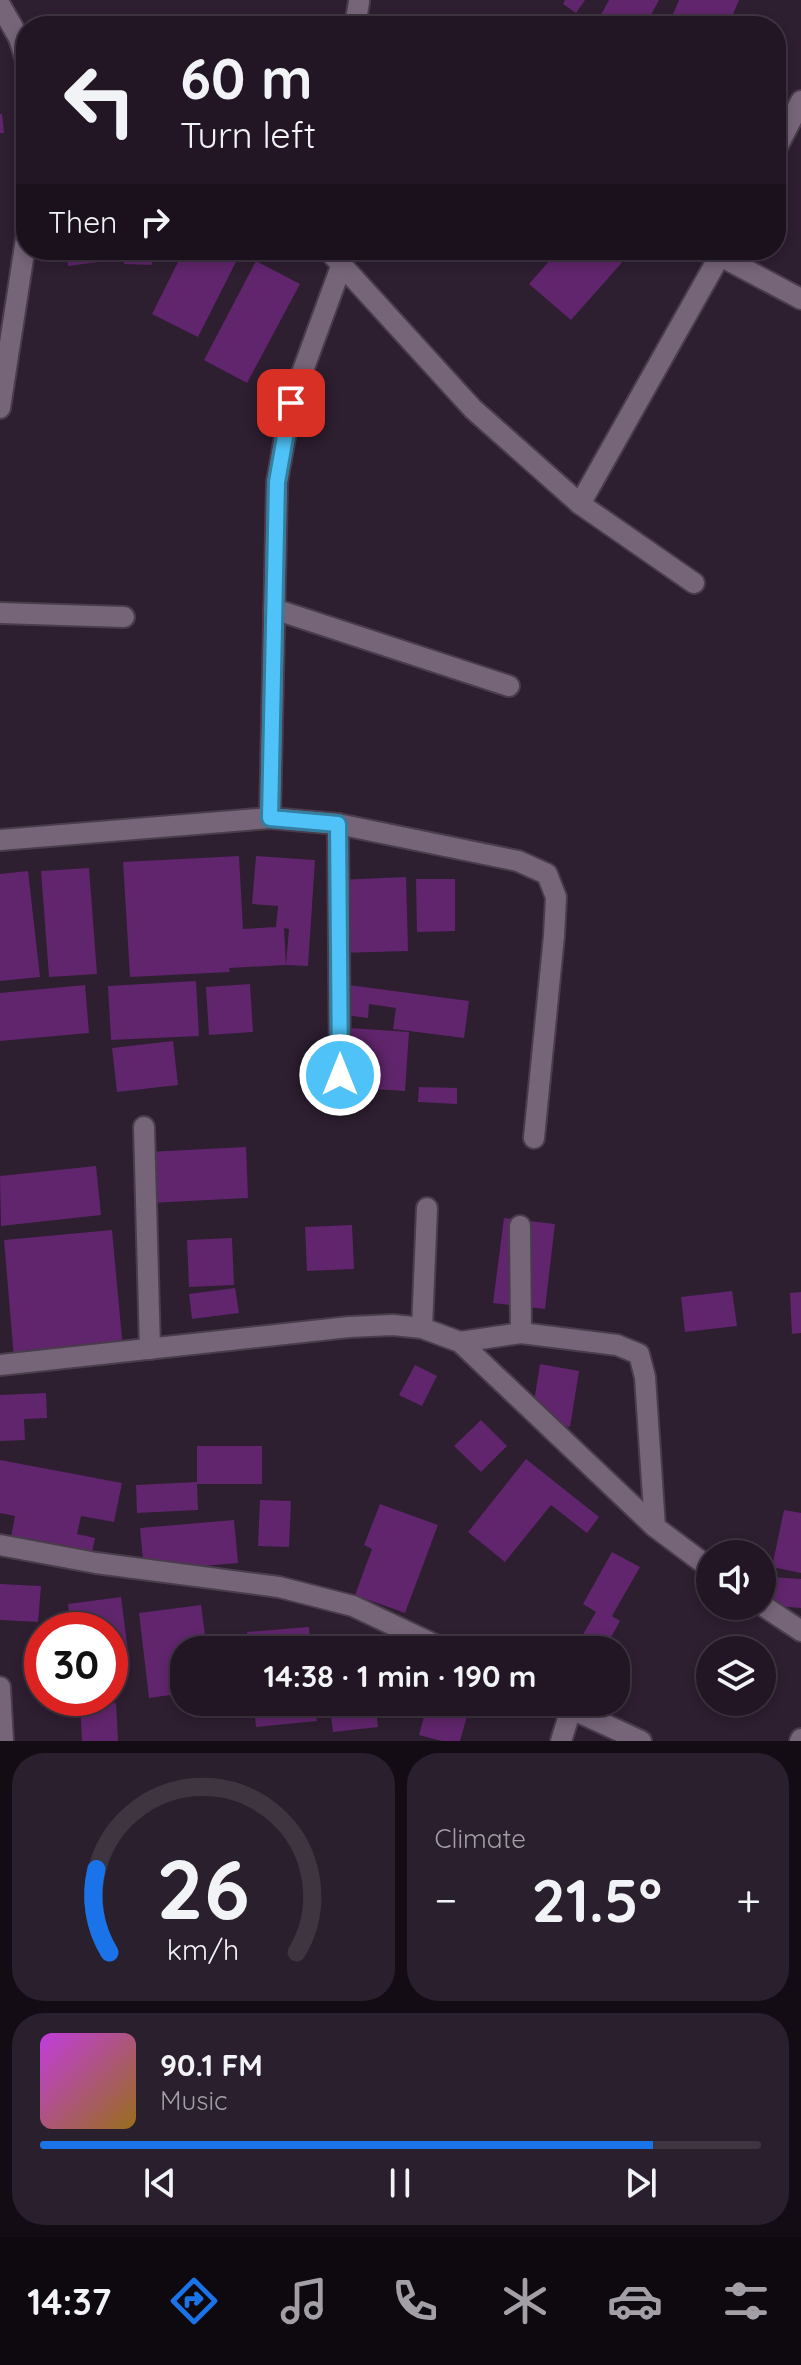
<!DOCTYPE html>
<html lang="en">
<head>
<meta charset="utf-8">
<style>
  :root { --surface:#221624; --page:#2a1f2c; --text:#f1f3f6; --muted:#a29fa6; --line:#3f3541; --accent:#1a73e8 }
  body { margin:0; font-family:Quicksand,sans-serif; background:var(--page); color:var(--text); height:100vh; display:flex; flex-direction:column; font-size:30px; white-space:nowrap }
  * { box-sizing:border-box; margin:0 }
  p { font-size:26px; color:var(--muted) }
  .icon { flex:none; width:44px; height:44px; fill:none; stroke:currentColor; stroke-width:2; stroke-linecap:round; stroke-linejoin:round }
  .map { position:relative; height:1741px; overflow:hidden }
  .drawer { display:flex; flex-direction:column; gap:12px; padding:12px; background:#130c14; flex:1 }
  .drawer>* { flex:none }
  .top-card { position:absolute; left:16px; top:16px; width:770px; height:244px; border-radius:32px; box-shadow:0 4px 12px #0003,0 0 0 2px var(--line); background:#221624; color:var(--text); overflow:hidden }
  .controls { position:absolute; left:696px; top:1540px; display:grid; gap:16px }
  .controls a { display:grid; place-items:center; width:80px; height:80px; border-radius:50%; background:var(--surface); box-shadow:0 4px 12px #0003,0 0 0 2px var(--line); font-size:40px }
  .speed { position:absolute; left:24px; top:1612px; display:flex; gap:16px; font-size:40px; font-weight:700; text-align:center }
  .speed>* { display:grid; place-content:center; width:104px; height:104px; border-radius:50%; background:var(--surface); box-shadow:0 4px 12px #0003,0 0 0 2px var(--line); line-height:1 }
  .speed .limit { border:12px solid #d22; background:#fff; color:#111 }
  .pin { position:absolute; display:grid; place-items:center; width:68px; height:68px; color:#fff; margin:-34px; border-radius:16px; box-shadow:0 4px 12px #0006 }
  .me { position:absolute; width:88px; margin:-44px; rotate:0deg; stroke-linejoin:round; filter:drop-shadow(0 0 6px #0008) }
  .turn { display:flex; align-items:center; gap:28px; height:168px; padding:0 32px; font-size:36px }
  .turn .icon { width:104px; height:104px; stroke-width:2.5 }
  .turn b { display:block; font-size:56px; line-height:68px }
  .then { display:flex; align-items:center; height:76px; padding:0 32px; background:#0003; gap:16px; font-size:30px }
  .big { font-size:60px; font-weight:800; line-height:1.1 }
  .drawer .tile { flex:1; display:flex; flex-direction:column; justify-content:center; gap:12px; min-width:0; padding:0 28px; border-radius:32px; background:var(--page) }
  .drawer .dial { align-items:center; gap:0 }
  .dial svg { height:208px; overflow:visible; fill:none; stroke:var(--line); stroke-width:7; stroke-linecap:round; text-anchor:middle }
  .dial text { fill:var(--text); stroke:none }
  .song { display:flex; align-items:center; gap:24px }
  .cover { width:96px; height:96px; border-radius:12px; background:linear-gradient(135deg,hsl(290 70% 55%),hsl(40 70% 35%)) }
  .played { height:8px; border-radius:4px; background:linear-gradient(90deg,var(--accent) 85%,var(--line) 85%) }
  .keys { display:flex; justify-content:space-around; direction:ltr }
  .heat { display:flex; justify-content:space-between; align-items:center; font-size:44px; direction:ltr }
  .drawer .tiles { flex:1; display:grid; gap:12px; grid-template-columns:1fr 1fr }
  .tile:last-child { grid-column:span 2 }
  .trip { position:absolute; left:170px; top:1636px; width:460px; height:80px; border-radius:32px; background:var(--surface); box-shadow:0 4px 12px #0003,0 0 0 2px var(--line); font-weight:800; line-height:80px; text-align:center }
  .tabs { display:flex; height:128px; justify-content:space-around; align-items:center; background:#0e090e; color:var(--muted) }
  .tabs .icon { width:56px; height:56px }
  .tabs .selected { color:var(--accent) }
  .tabs b { font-size:36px; color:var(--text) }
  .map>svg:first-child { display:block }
  .building { fill:#60256c }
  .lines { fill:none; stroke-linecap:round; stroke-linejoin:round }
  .minor-casing { stroke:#493c4b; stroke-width:24 }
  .minor { stroke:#766479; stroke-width:20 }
  .route-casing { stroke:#337fa1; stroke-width:20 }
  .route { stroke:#4fc3f7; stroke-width:14 }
</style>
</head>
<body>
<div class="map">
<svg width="801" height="1741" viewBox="0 0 801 1741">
  <rect width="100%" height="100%" fill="#2d1e30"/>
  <!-- building -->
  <g class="building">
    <path d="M565,0H585L576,13L563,4Z"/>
    <path d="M609,0H659L645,26H595Z"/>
    <path d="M679,0H739L728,26H668Z"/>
    <path d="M0,114H2L4,133H0Z"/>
    <path d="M66,250H113L114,260L68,266Z"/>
    <path d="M124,250H152V265L124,264Z"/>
    <path d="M184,250H242L198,337L152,314Z"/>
    <path d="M516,250H544L541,258Z"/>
    <path d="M559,250H633L571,320L529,284Z"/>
    <path d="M256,261L300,284L247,383L204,360Z"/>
    <path d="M239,856L243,929L276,927L278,906L252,904L256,856L315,860L308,966L286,965L289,929L284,928L286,965L229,968L230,972L130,977L123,862Z"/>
    <path d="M89,868L97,974L49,977L41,871Z"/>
    <path d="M28,871L40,977L0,981V874Z"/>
    <path d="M406,877L408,951L339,953L337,880Z"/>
    <path d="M416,879H455V931L417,932Z"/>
    <path d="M196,981L199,1036L111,1040L108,986Z"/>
    <path d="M250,984L253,1032L209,1035L206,987Z"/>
    <path d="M341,984L469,1001L464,1038L393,1029L396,1008L369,1004L368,1018L337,1014Z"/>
    <path d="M85,985L89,1033L0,1041V993Z"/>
    <path d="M334,1027L409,1032L405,1091L330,1086Z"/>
    <path d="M173,1041L178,1085L117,1092L112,1048Z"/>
    <path d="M419,1087L457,1088V1104L418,1102Z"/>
    <path d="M246,1147L248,1198L150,1203L147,1152Z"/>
    <path d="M96,1166L101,1215L1,1226L0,1176Z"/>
    <path d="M504,1218L555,1224L545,1309L493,1303Z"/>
    <path d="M352,1225L354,1269L307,1271L305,1227Z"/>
    <path d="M112,1230L123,1349L14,1359L4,1240Z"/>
    <path d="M232,1238L234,1285L189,1287L187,1240Z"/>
    <path d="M235,1288L239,1313L192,1319L189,1294Z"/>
    <path d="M732,1291L737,1326L685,1332L681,1297Z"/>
    <path d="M801,1292V1333L792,1334L790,1293Z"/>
    <path d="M540,1364L579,1371L570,1427L531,1421Z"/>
    <path d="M415,1365L437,1376L422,1406L399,1395Z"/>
    <path d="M46,1393L47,1418L24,1419L25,1440L0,1441V1395Z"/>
    <path d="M481,1420L507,1446L481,1472L454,1446Z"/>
    <path d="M197,1446H262V1484H197L198,1510L137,1513L136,1485L197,1482Z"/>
    <path d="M526,1459L599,1517L587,1533L551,1505L505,1562L468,1532Z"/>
    <path d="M0,1460L122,1483L114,1522L81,1516L77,1534L95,1538L91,1557L10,1542L15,1516L0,1513Z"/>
    <path d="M260,1500L291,1501L289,1547L258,1546Z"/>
    <path d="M380,1504L438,1525L405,1613L355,1595L372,1549L364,1545Z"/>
    <path d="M784,1510L801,1513V1573L772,1567Z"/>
    <path d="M234,1520L238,1563L144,1571L140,1528Z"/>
    <path d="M612,1552L640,1567L612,1616L620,1621L604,1650H574L596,1612L583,1604Z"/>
    <path d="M762,1571L771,1572V1577L801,1579V1608L762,1605Z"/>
    <path d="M0,1584L41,1586L38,1622L0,1620Z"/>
    <path d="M121,1597L130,1667L110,1670V1630H71L68,1604Z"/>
    <path d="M201,1605L207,1650H184V1693L149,1698L139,1613Z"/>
    <path d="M309,1627L311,1650H249L247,1632Z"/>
    <path d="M253,1702H315L317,1721L256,1727Z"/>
    <path d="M329,1702H375L378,1727L333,1732Z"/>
    <path d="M428,1702H471L460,1741H442L419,1735Z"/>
    <path d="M116,1703L118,1741H82L80,1705Z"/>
  </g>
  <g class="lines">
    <!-- minor casing -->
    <g class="minor-casing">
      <g id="minor">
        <path d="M0,5L19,38L26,60"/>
        <path d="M355,26L359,2"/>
        <path d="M776,149L801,101"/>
        <path d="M328,250L473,409L580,504L694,583"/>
        <path d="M720,256L801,299"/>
        <path d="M0,408L26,239"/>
        <path d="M580,504L723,250"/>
        <path d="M274,609L509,686"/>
        <path d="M0,613L124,617"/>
        <path d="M270,818L277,482L291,403L342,264"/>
        <path d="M338,824L340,1075"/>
        <path d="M0,840L270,818L338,824L518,861L547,874L556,897L554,936L534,1138"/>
        <path d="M144,1127L150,1349"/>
        <path d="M520,1226L521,1333"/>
        <path d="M422,1328L427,1208"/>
        <path d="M460,1342L521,1333L617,1345L639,1354L645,1377L655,1527"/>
        <path d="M0,1365L349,1327L393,1325L422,1328L460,1342L655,1527L710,1568"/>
        <path d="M0,1545L96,1563L279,1587L353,1606L446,1650"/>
        <path d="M762,1605L801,1631"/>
        <path d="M0,1687L3,1741"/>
        <path d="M556,1702L641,1741"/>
        <path d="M561,1741L571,1709"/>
        <path d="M800,1741L801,1739"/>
      </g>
    </g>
    <!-- minor -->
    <use href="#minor" class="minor"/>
  </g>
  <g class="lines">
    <!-- route casing -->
    <g class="route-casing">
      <path id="route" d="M291,403L277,482L270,818L338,824L340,1075"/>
    </g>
    <!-- route -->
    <use href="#route" class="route"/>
  </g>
</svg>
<div class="controls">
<a><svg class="icon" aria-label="sound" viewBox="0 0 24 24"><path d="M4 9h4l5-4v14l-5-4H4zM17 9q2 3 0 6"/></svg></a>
<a><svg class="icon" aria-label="layers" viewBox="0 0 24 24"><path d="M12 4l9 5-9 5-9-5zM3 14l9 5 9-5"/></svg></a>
</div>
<div class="speed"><div class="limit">30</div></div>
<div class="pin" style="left:291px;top:403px;background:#d93025"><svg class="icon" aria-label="arrive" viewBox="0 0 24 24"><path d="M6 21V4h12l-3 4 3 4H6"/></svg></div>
<svg class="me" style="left:340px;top:1075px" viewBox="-20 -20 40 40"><circle r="17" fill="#4fc3f7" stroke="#fff" stroke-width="3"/><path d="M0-11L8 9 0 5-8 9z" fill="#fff"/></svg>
<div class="trip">14:38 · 1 min · 190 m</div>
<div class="top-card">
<div class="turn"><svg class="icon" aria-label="left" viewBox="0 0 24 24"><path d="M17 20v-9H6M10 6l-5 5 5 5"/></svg><div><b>60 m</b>Turn left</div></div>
<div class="then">Then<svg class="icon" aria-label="right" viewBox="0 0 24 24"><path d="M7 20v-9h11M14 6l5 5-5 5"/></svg></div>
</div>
</div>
<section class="drawer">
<div class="tiles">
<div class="tile dial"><svg viewBox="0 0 100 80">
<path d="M14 69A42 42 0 1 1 86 69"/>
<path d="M14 69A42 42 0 0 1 9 37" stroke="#1a73e8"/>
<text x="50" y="56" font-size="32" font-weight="700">26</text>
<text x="50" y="72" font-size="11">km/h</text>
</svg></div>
<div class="tile"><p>Climate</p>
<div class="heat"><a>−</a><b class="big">21.5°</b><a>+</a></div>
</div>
<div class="tile">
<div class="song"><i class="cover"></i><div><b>90.1 FM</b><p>Music</p></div></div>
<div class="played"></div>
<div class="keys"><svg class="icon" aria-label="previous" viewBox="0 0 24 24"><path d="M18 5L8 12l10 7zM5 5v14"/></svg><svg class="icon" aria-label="pause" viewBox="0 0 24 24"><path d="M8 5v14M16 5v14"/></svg><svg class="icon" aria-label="next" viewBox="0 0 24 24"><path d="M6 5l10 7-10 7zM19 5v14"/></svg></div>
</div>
</div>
</section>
<nav class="tabs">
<b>14:37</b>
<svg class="icon selected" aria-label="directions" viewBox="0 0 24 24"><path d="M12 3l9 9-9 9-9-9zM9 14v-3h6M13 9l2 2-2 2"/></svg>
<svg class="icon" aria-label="music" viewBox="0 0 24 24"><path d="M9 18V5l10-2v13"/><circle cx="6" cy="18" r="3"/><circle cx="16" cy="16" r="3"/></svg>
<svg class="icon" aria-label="phone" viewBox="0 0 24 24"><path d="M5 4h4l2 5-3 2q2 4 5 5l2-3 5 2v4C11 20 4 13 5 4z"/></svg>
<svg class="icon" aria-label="climate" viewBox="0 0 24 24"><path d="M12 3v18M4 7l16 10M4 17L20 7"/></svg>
<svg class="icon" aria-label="car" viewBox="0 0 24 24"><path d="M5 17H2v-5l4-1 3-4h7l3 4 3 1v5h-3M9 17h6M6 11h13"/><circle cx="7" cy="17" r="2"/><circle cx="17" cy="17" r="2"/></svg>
<svg class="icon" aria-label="filters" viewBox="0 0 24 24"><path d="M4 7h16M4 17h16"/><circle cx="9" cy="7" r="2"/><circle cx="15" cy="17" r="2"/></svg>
</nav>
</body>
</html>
